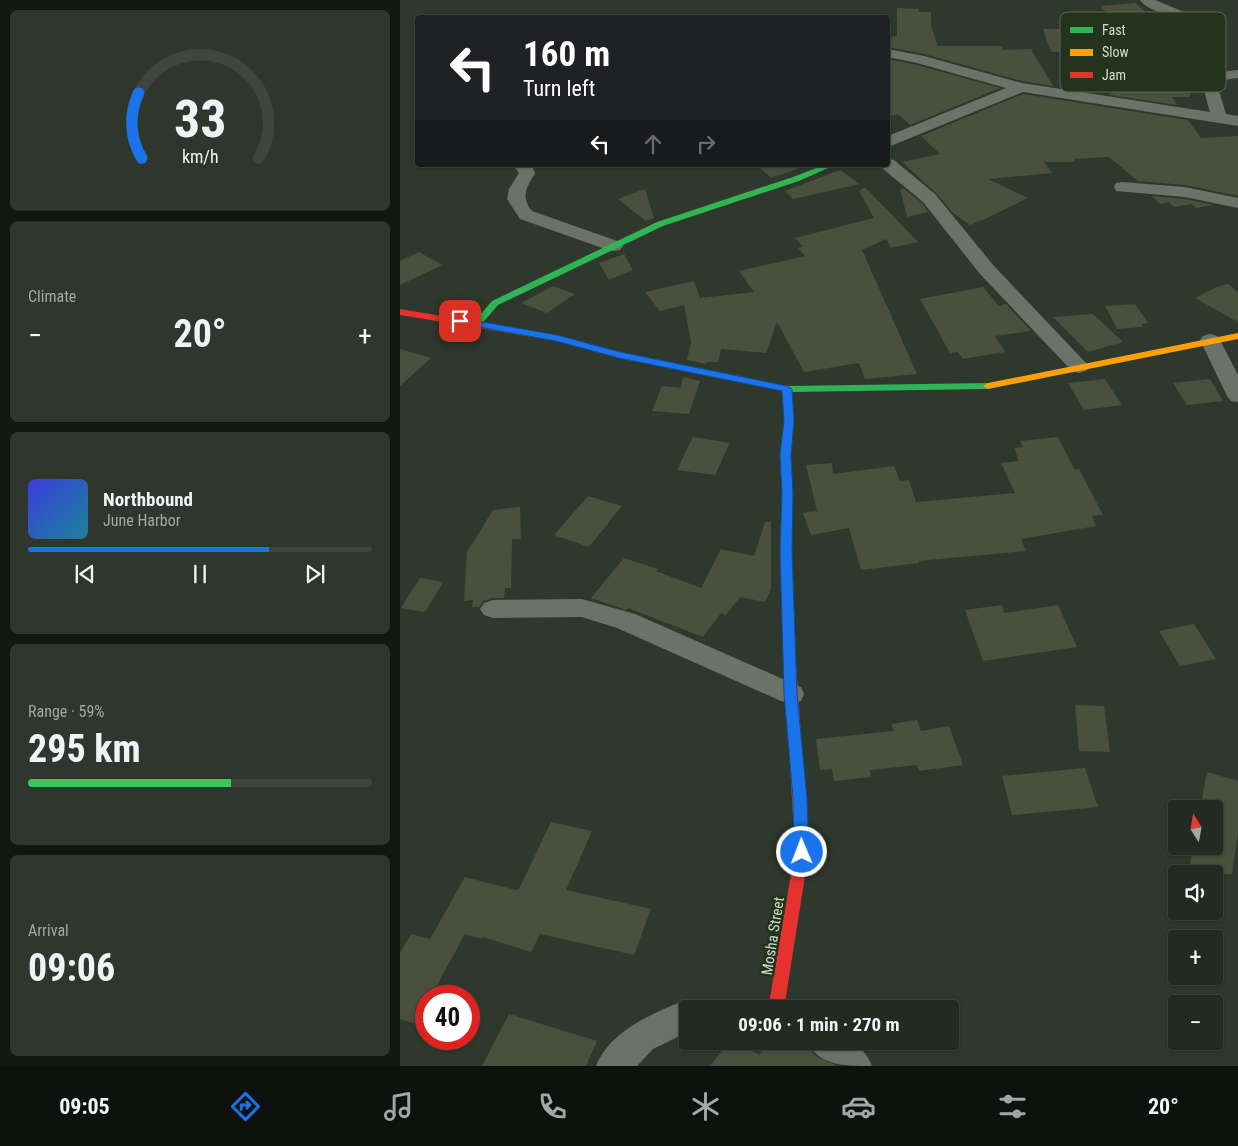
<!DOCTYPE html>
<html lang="en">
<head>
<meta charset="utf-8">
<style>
  :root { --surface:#232a21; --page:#2f362e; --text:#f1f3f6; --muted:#a3a7a5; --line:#40463f; --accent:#1a73e8 }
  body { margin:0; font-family:"Roboto Condensed",sans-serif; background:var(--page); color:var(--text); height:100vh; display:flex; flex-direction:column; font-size:19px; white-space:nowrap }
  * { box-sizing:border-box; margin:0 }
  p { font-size:16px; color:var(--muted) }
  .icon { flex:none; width:28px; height:28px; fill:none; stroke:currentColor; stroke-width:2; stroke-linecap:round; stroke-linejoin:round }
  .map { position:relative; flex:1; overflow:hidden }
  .sheet { display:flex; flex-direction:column; gap:10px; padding:10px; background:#131712; width:400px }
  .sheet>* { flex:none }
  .hud { position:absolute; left:15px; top:15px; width:475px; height:152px; border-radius:5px; box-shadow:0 1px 4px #0004,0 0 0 1px var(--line); background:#202124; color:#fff; overflow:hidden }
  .needle { width:32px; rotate:349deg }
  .tools { position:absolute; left:768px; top:800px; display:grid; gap:10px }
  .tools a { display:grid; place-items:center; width:55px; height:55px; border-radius:5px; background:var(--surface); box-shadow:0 1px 4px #0004,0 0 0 1px var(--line); font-size:25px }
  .speed { position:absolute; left:15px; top:985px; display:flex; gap:10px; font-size:25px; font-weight:700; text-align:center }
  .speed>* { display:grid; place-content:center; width:65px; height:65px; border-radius:50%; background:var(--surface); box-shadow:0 1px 4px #0004,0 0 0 1px var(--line); line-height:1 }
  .speed .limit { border:8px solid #d22; background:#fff; color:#111 }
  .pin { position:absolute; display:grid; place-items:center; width:42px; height:42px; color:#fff; margin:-21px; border-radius:10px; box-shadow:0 2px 8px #0006 }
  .me { position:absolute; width:55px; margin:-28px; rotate:359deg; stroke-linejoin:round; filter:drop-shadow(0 0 4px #0008) }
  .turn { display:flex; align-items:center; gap:18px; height:105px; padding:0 25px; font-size:22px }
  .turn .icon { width:65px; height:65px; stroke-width:2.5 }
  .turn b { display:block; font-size:35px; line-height:42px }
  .lanes { display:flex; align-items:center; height:48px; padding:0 25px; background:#0003; justify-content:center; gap:25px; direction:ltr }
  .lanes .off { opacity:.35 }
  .big { font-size:38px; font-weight:700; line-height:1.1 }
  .sheet .card { flex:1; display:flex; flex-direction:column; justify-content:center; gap:8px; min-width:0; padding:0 18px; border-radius:8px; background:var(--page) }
  .sheet .dial { align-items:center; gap:0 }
  .dial svg { height:130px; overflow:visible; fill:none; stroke:var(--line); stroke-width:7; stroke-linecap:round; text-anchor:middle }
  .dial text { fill:var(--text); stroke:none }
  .song { display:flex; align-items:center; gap:15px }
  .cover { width:60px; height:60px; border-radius:8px; background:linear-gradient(135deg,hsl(240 70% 55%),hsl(190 70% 35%)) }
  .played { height:5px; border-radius:2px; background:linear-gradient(90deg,var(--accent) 70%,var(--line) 70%) }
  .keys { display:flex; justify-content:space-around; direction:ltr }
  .heat { display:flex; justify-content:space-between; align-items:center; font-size:28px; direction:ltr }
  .charge { height:8px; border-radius:4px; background:linear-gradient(90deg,#34c759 59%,var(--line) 0) }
  .trip { position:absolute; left:279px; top:1000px; width:280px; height:50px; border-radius:5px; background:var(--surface); box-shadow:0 1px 4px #0004,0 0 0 1px var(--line); font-weight:700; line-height:50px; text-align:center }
  .menu { display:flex; height:80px; justify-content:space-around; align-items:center; background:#0e110d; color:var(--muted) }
  .menu .icon { width:35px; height:35px }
  .menu .selected { color:var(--accent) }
  .menu b { font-size:22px; color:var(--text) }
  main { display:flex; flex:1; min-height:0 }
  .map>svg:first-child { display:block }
  .building { fill:#4a503d }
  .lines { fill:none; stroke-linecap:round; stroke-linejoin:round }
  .street { fill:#6b7368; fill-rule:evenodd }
  .fast { fill:#30b455; fill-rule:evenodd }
  .slow { fill:#ff9f0a; fill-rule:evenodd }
  .jam { fill:#e5322d; fill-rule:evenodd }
  .route { fill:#1a73e8; stroke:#114b97 }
  .labels { text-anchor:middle; stroke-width:5; stroke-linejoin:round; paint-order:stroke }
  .street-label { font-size:15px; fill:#d2ddce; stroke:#23331d }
  .key { fill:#23331d; stroke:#586652; stroke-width:1 }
  .key-label { font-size:14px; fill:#d2ddce }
</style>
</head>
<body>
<main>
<section class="sheet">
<div class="card dial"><svg viewBox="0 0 100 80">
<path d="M14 69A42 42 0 1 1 86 69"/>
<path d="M14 69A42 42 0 0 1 12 29" stroke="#1a73e8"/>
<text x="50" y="56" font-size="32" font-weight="700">33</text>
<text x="50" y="72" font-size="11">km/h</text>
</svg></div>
<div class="card"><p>Climate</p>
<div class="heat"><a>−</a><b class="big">20°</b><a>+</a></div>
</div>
<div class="card">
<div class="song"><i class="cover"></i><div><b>Northbound</b><p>June Harbor</p></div></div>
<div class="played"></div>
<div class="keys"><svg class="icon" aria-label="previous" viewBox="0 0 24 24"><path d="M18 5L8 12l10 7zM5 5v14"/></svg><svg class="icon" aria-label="pause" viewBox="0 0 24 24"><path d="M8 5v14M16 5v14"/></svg><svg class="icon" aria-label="next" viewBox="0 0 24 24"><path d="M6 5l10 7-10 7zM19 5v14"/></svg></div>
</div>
<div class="card"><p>Range · 59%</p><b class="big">295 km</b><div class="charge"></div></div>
<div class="card"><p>Arrival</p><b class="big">09:06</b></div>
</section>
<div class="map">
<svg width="838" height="1066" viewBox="0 0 838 1066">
  <rect width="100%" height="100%" fill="#2f382c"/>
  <!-- building -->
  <g class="building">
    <path d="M736,3L748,15L761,14L777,21L786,36L792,54L790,97H772L777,105L710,95L730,49L651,52L643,29H705L691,16L708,14L700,6Z"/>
    <path d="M497,8L519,9V12H531V26L538,46H602L603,50L631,49L653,86L622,81L524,54L488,47V37L497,36Z"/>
    <path d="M488,59L517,65L600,88L510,125L498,114L488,117Z"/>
    <path d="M623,94L788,120L801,138L838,136V196L785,185L738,181L709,157L674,159L675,162H644L652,173L588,179L628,198L587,218L570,225L553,213L536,193L502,162L540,154L521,136Z"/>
    <path d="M357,165H408L371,178Z"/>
    <path d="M440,170L460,184L393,199L385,191Z"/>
    <path d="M465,187L518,242L491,248L486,239L462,250L517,374L465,379L459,363L404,372L377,322L366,353L321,349L318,362H307L306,364L287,360L291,342L284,305L260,311L245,292L294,281L300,298L354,292L339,271L405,256L398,248L403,247L395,238L474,218L459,191Z"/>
    <path d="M245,189L254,218L246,221L218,199Z"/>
    <path d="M500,189H504L522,203L528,212L507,217Z"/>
    <path d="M752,196L785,199L814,205L796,208L792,204L774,207L769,202L760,204Z"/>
    <path d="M19,252L42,265L0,285V261Z"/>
    <path d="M224,254L233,270L209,280L199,263Z"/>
    <path d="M828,284L838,292V322L795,298L817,287Z"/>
    <path d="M153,286L175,294L147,313L121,303Z"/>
    <path d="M583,287L599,306L606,304L631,331L595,336L605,352L563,359L558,352L550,353L520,299Z"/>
    <path d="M735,304L748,323L741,324L743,327L717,329L705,306Z"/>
    <path d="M693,314L723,342L688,352L653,317Z"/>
    <path d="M0,349L31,358L0,386Z"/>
    <path d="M283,377L300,381L289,414L252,411L262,386L281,388Z"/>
    <path d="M705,379L722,405L684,410L668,383Z"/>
    <path d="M810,379L823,401L787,405L773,383Z"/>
    <path d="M293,437L330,443L315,475L277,470Z"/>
    <path d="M658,437L675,470L679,469L703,515L692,516L696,526L621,539L626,551L518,561L519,563L461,570L449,528L411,535L403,513L417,511L406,465L432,463L433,474L494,466L500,481L509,480L516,502L615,493L601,463L619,461L614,448L623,447L620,441Z"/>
    <path d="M188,496L222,506L189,547L154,535Z"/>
    <path d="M120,507L121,539H112L111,588H105L104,598H92L83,601L79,607H72L73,600L64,601L67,552L93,510Z"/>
    <path d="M365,522H371V589L365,602L340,597L326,615L321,613L303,637L228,608L226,610L191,598L224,558L258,569L256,571L301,588L321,549L354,556Z"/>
    <path d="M20,578L43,582L25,612L1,608Z"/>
    <path d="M602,605L604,613L658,605L677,647L583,661L565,610Z"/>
    <path d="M794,624L816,659L780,666L759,631Z"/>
    <path d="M675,705L704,706L710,752L679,751Z"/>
    <path d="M517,720L521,731L549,726L563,765L519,771L517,765L470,770L471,777L434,781L432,769L420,770L416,739L494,731L491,724Z"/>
    <path d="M685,768L698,807L612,815L602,776Z"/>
    <path d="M807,772L838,781V833L832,874H788L793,846H814V809H800Z"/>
    <path d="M151,822L192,831L166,890L251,909L234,955L140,934L131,952L83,937L82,939L65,934L31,996H26V1005L16,1024L0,1019V953L11,934L30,939L65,877L116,890L119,889Z"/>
    <path d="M109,1014L197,1041L186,1066H82Z"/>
    <path d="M330,1041H339L359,1055L369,1041H401L417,1057L438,1066H310Z"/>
  </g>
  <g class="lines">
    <!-- street -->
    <g class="street">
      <path d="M740,0H755L789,14L802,35L813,73L838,70V78L816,81L826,114L838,116V126L623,92L488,147V136L606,88L517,63L488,57V49L524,56L622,83L810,112C805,94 791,29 778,20C766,11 750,13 740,0Z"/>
      <path d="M488,159L494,160L535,194L594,266L686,363L689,367L686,371L679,373L672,371L580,274L523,202L482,168L480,165H488Z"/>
      <path d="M113,165H132L135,173C127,187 120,197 132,211L220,242L223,246L220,250L214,251L208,250L120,219L107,199L109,189L119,173Z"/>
      <path d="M722,182L785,187L838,198V208L785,197L716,191L714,187L716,183Z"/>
      <path d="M810,334L817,336L820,340L838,375V402L831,401L827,396L800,340L803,336Z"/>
      <path d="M182,599L235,614L401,687L404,694L401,701L391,704L381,701L217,628L182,617L93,618L84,615L80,609L84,603L93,600Z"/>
      <path d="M288,999L300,1004L302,1009H288V1032L253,1049L237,1066H196C211,1030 253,1013 288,999Z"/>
      <path d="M406,1041C436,1041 459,1034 472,1066C443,1066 420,1066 406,1041Z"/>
    </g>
    <!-- fast -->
    <g class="fast">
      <path d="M424,165H435L399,181L263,226L98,305L80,326L77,327L72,324L92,301L257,222L393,177Z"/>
      <path d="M299,368L387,386L588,383L593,386L588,389L392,392L394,420L390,455L392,493V552L396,662L394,665H386L384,662L380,552L382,493L380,455L384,420L382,391L296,373L294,371Z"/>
    </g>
    <!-- slow -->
    <path class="slow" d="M838,333V339L588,389L583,386L588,383Z"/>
    <!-- jam -->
    <g class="jam">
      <path d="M0,309L157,335L220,352L299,368L304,371L299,374L219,358L156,341L0,315Z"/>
      <path d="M390,657L394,659L396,662L409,851L384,1009H368L395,851L384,662L386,659Z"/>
    </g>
  </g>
  <!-- route -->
  <path class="route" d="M60,318L157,335L220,352L387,386L392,389L394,420L391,456L393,493L392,552L397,694L407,798L409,852L407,856L402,858L396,856L394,852L393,798L384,694L380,552L382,493L380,456L384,420L382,391L219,358L156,341L57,323L56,321Z"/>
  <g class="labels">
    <!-- street labels -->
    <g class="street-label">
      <text transform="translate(373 936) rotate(-81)" y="5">Mosha Street</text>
    </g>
  </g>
  <!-- legend -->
  <rect x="660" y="12" width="166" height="80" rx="8" class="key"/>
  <rect x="670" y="27" width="23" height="6" fill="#30b455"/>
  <rect x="670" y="49" width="23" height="7" fill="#ff9f0a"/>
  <rect x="670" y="72" width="23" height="6" fill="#e5322d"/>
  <g class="key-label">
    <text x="702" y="35">Fast</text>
    <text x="702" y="57">Slow</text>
    <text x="702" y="80">Jam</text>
  </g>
</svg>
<div class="tools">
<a><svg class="needle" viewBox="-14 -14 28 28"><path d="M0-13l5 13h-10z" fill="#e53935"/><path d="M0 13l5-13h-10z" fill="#a3a7a5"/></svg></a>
<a><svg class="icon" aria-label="sound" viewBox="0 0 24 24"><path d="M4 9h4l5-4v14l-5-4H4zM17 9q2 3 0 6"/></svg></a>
<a>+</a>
<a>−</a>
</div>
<div class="speed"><div class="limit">40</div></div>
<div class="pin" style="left:60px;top:321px;background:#d93025"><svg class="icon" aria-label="arrive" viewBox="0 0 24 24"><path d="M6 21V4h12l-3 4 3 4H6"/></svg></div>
<svg class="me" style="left:402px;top:852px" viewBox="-20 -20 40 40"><circle r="17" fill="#1a73e8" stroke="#fff" stroke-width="3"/><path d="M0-11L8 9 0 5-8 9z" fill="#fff"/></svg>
<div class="trip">09:06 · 1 min · 270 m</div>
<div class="hud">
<div class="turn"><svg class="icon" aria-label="left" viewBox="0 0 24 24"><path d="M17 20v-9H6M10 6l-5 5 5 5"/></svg><div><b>160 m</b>Turn left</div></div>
<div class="lanes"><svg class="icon" aria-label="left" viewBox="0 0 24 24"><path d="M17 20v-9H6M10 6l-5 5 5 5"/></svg><svg class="icon off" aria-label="ahead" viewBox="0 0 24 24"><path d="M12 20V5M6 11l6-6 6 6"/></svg><svg class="icon off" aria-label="right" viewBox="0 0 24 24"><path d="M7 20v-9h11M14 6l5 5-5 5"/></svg></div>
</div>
</div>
</main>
<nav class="menu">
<b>09:05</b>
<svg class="icon selected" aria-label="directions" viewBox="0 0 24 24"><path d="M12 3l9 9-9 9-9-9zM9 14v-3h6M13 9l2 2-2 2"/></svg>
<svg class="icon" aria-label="music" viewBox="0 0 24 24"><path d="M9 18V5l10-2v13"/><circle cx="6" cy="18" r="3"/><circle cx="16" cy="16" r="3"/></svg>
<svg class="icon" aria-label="phone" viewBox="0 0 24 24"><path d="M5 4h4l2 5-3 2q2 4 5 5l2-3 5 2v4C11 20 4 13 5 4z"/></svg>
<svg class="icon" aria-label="climate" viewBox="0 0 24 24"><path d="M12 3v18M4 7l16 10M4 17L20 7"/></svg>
<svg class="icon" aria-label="car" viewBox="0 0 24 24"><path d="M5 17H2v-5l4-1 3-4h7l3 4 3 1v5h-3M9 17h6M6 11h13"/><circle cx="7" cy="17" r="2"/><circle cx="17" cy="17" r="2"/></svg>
<svg class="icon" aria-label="filters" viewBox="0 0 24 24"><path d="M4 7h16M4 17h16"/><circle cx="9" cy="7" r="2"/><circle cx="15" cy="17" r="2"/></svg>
<b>20°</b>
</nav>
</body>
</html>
